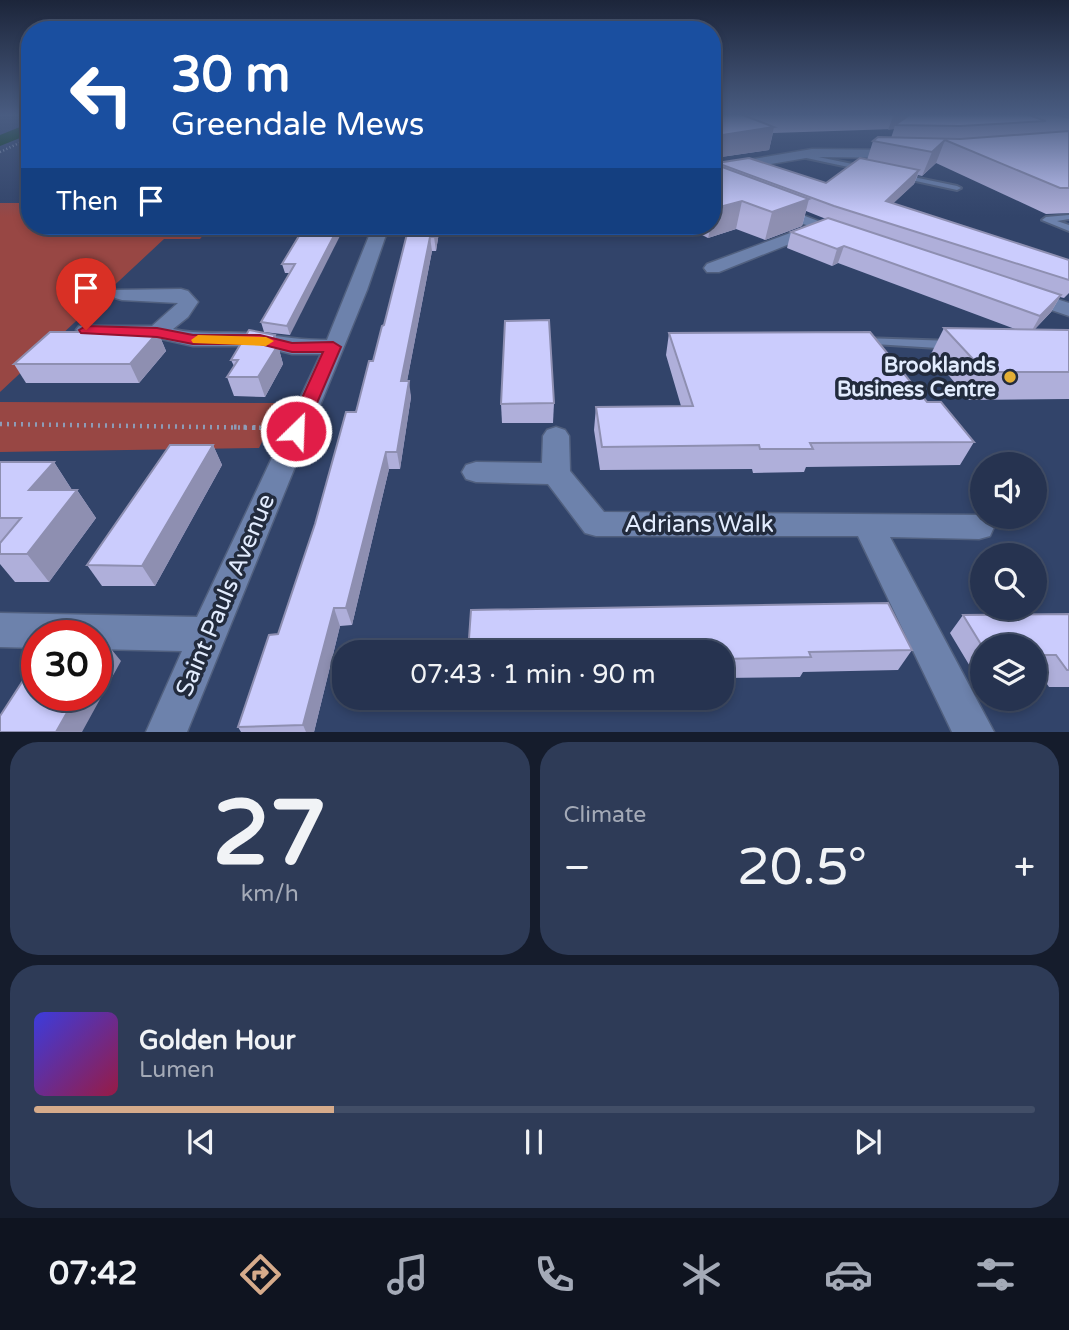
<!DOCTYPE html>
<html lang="en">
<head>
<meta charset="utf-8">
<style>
  :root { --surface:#263350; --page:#2e3b57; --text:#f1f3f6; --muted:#a4aab7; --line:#424e67; --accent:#d6ab8b }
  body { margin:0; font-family:"Varela Round",sans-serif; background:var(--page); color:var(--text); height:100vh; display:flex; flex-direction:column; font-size:26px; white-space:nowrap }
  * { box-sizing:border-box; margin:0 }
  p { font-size:23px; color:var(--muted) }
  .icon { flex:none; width:38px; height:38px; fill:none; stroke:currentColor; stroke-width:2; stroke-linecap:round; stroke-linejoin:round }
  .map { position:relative; height:732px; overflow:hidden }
  .panel { display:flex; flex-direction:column; gap:10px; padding:10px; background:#151c2c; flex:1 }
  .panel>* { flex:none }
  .banner { position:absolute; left:21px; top:21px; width:700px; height:214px; border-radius:28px; box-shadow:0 4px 10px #0003,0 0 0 2px var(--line); background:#1a4fa0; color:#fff; overflow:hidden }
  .fabs { position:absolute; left:970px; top:452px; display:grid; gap:14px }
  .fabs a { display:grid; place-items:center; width:77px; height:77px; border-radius:50%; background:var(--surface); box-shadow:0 4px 10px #0003,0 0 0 2px var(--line); font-size:35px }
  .speed { position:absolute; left:21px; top:620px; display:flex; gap:14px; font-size:35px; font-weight:700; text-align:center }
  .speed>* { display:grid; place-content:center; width:91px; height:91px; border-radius:50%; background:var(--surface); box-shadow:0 4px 10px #0003,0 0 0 2px var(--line); line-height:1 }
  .speed .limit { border:10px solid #d22; background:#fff; color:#111 }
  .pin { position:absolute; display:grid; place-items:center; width:60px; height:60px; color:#fff; margin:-72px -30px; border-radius:50% 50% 50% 0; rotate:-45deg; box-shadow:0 0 7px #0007 }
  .pin .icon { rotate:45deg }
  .me { position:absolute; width:77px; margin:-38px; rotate:24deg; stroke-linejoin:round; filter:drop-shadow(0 0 5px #0008) }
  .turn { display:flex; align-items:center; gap:24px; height:147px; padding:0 35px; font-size:32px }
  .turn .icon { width:91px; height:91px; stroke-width:2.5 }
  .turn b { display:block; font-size:49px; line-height:60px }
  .then { display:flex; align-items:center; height:66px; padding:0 35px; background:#0003; gap:14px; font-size:26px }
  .big { font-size:52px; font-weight:600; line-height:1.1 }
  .panel .tile { flex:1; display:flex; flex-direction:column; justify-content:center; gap:10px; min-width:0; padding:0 24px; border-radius:28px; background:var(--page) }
  .panel .dial { align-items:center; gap:0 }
  .dial b { font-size:91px; line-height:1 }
  .song { display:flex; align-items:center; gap:21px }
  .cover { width:84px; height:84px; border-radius:10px; background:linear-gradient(135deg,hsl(240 70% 55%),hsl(340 70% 35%)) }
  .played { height:7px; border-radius:4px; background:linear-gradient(90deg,var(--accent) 30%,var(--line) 30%) }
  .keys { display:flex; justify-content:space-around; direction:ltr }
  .heat { display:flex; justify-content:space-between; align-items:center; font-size:38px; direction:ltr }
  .panel .tiles { flex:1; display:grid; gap:10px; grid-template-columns:1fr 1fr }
  .tile:last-child { grid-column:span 2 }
  .trip { position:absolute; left:332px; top:640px; width:402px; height:70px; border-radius:28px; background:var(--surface); box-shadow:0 4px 10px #0003,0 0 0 2px var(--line); font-weight:600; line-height:70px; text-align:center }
  .tab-bar { display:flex; height:112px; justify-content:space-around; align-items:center; background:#0f1420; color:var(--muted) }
  .tab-bar .icon { width:49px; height:49px }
  .tab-bar .active { color:var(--accent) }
  .tab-bar b { font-size:32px; color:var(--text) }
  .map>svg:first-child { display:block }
  .green { fill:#984744 }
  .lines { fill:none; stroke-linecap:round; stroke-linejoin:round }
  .canal { fill:#003802; fill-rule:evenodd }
  .lane-casing { stroke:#51607f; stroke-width:4 }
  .street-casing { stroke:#51607f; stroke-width:3 }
  .path-far2 { stroke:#8e9cb7; stroke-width:2.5; stroke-dasharray:1 2.5; stroke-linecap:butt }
  .path-far1 { stroke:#8e9cb7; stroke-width:4.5; stroke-dasharray:2 5; stroke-linecap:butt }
  .path { stroke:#8e9cb7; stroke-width:5; stroke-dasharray:2.5 7; stroke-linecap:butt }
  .lane { fill:#6d82ac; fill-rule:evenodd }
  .street { fill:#6d82ac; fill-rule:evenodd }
  .wall { fill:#afafda; fill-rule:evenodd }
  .shaded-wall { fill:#8e8fb1 }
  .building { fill:#cbccfd; stroke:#8e8fb1; stroke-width:2 }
  .route { fill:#e11d48; stroke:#92132f; stroke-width:2 }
  .slow { fill:#f59e0b }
  .poi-dot { fill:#e3ae35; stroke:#222b3d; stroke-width:2.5 }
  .labels { text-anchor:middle; stroke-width:7; stroke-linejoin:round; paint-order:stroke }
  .poi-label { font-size:21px; font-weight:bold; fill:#e2ecfe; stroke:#222b3d; text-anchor:end }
  .near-street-label { font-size:24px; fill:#e2ecfe; stroke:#222b3d }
</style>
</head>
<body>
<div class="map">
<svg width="1069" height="732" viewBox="0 0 1069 732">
  <rect width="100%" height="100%" fill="#32446a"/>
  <!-- green -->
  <g class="green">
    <path d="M0,203H30V226H211L200,239H164L0,392Z"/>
    <path d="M0,402L281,403L259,448L0,452Z"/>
  </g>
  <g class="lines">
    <!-- canal -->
    <path class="canal" d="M30,123V134L0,146V135Z"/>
    <!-- lane casing -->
    <g class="lane-casing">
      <g id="lane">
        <path d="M799,153L867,167L871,169L867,171L797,156V154Z"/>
        <path d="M899,174L957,186L961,188L957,190L902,178L898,176Z"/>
        <path d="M1069,215V219L1057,221L1069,225V231L1042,220L1046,217Z"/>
        <path d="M863,338L953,341L959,345L953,349L859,343L857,341Z"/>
      </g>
    </g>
    <!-- street casing -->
    <g class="street-casing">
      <g id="street">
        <path d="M812,149L900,150L906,154L900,158L812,157L712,174V166Z"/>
        <path d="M774,204L852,234L844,239L822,231L719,272H707L704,268L707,264L809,226L769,211L767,208Z"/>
        <path d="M373,226H389L367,290L187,732H146L182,651L96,649V635H37V648L0,647V613L197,617L321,354H292L260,346H193L157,338L86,336L76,330L79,326H152L178,303L122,300L115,298L112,294L115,290L181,289L188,291L198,302L188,317L173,329C203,336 232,330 261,334C284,337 303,340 327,340Z"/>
        <path d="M1026,289L1069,303V316L1019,299L1016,295Z"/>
        <path d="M556,427L565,430L569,436L570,471L604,512L979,515L990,518L994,527L990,536L979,539L890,537L994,732H952L858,536H596L585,533L548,484L476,482L466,479L462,472L466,465L476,462L542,463L543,436L547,430Z"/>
      </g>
    </g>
    <!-- path-far2 -->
    <path class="path-far2" d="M0,152L30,138"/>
    <!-- path-far1 -->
    <path class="path-far1" d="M0,424L271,428"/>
    <!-- path -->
    <path class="path" d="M234,427L271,428"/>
    <!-- lane -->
    <use href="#lane" class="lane"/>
    <!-- street -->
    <use href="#street" class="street"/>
  </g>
  <!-- wall -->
  <g class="wall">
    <path d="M712,114H1069V213L1046,214L936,163L922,176L918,175L914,184L893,203L1069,260V293L1064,298L1060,297L1051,312L1035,329L1069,330V399L969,400L931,354L944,328L1015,329L838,263L832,266L787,248L791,232L826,219L806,211L802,226L765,240L736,229L708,238L684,226H712ZM894,129L891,138L873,141L867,160L826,183L717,163V165L714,164L721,162V157L769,150L773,133Z"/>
    <path d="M305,226L290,335L264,332L261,322L290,273H285L282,264Z"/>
    <path d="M409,226H440L436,251H432L407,381L411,397L400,469H389L352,625L340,626L314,732H241L238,727L278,634L373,361L384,325Z"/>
    <path d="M158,332L166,351L139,383H26L14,364Z"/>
    <path d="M669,333L927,402L974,442L960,465L806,467L804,472L753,473L752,469L600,470L594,430L596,407L681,406L666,355Z"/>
    <path d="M275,335L283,364L265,397L234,396L227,377L234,366L231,360Z"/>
    <path d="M554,403L553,423H502L501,404Z"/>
    <path d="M213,445L222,465L155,586H102L87,565Z"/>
    <path d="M0,462H54L72,490H77L96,518L49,582H15L0,564Z"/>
    <path d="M1069,614V687H1049L1039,672H1034V646H982V673H974L950,633L963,615Z"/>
    <path d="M912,650L898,670L803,672L800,677L723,678V653Z"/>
  </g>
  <!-- shaded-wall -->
  <g class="shaded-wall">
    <path d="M894,114H921L895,125L894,129L888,130Z"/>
    <path d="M774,127L769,150L721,157V162L712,164V151L716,136Z"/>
    <path d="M945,140L936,163L922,176L932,152Z"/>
    <path d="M919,170L914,184L881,215L886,201Z"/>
    <path d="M809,199L802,226L765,240L772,212Z"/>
    <path d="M742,201L736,229L708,238L711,226H712L713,210Z"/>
    <path d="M339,226H345L290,335L287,326Z"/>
    <path d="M436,226H440L436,251L434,237Z"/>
    <path d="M430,237L432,251L404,397L401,381Z"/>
    <path d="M844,246L838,263L832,266L837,249Z"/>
    <path d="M1061,295L1051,312L1030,334L1040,316Z"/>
    <path d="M158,332L166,351L139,383L130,364Z"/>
    <path d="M275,335L283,364L265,397L258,377L270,345Z"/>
    <path d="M409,381L411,397L400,469L397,452Z"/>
    <path d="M213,445L222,465L155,586L142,566Z"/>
    <path d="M386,452L389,469L352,625L346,608Z"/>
    <path d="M54,462L72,490L49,518L29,490Z"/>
    <path d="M77,490L96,518L49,582L27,554Z"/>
    <path d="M334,608L340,626L314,732H306L303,725Z"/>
    <path d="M107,644L121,661L82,732H56L77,695H96V662Z"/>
  </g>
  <!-- building -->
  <g class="building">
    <path d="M712,114H740L774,127L716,136L725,139L714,141V164L809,199L772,212L742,201L712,209V135H713H712Z"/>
    <path d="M911,114H1026L1046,121L960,126L895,125Z"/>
    <path d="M1053,114H1069V118Z"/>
    <path d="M1069,131V188H1060L945,140L932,152L873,141L878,137L960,139Z"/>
    <path d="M749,158L826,183L860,158L919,170L886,201L1069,260V280L834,206L717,163Z"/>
    <path d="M828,218L1061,295L1040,316L844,246L837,249L791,232Z"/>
    <path d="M305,226H339L287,326L261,322L295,264H282Z"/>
    <path d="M409,226H436L434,237H430L401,381H409L397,452H386L346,608H334L303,725L238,727L269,635L278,634L315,524L346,412H356L369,361H373L382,326L384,325Z"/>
    <path d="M549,320L554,403L501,404L505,321Z"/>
    <path d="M944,328L1069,330V372H985Z"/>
    <path d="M249,330L275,335L270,345H278L258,377H227L238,360H231Z"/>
    <path d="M50,332H158L130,364H14Z"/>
    <path d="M870,332L927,402H941L974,442L810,443L813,449H760L759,445L602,447L596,407L693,406L669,333Z"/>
    <path d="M170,445H213L142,566L87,565Z"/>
    <path d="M0,462H54L29,490H77L27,554H0V543L21,518H0Z"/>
    <path d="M888,603L912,650L809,652L811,657L723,659V653H468L471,610Z"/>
    <path d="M1069,614V670H1067L1056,655H1034V646H982L963,615Z"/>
    <path d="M96,644H107L96,662Z"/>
    <path d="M37,659V695H77L56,732H0V716Z"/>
  </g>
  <!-- sky -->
  <linearGradient id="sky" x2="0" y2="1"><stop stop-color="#1c253a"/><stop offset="0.53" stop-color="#495c81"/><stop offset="1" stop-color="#495c81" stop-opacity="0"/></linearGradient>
  <rect width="1069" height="217" fill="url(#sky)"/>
  <!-- route -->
  <path class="route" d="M86,326L157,328L193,335H260L292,343L333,342L341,347L305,431L296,437L287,431L323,352H292L260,344H193L157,337L81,333L79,330Z"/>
  <!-- slow -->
  <path class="slow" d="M198,335L266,337L274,341L266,346L193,343L191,340Z"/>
  <!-- markers -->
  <circle class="poi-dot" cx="1010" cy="377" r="7"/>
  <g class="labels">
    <!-- poi labels -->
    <g class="poi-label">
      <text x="996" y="372">Brooklands<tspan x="996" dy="24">Business Centre</tspan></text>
    </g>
    <!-- near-street labels -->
    <g class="near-street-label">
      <text x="699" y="532">Adrians Walk</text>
      <text transform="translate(225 595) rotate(-67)" y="8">Saint Pauls Avenue</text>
    </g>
  </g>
</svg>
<div class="fabs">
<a><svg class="icon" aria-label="sound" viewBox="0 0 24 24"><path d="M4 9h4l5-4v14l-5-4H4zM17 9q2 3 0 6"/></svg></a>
<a><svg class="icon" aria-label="search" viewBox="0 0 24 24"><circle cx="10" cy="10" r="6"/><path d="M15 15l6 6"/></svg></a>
<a><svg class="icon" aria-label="layers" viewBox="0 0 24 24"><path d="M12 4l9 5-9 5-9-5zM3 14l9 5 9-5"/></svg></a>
</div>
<div class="speed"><div class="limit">30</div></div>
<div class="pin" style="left:86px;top:330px;background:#d93025"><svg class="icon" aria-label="arrive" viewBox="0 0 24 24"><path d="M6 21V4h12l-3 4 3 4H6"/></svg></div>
<svg class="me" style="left:296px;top:431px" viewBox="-20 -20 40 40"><circle r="17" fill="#e11d48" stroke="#fff" stroke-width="3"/><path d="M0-11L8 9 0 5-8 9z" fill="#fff"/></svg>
<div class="trip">07:43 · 1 min · 90 m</div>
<div class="banner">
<div class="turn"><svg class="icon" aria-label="left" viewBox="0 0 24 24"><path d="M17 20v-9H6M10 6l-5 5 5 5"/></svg><div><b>30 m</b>Greendale Mews</div></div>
<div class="then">Then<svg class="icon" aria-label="arrive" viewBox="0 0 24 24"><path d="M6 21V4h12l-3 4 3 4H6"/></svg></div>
</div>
</div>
<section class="panel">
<div class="tiles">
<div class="tile dial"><b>27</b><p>km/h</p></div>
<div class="tile"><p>Climate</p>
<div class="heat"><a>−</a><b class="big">20.5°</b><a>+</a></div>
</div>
<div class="tile">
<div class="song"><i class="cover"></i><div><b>Golden Hour</b><p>Lumen</p></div></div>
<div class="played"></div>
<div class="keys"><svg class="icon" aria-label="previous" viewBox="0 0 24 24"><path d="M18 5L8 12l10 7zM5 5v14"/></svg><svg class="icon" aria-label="pause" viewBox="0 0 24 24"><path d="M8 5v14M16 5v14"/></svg><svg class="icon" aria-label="next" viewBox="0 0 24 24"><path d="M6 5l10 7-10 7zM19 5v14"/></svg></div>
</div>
</div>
</section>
<nav class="tab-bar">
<b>07:42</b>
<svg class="icon active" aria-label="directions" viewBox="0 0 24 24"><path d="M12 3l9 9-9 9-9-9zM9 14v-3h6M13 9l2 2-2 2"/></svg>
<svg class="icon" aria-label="music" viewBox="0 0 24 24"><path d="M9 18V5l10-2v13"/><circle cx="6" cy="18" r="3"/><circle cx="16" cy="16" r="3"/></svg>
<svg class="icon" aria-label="phone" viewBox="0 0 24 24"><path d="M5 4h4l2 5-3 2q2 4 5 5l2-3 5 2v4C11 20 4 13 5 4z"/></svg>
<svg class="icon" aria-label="climate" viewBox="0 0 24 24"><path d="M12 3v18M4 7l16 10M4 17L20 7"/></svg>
<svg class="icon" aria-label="car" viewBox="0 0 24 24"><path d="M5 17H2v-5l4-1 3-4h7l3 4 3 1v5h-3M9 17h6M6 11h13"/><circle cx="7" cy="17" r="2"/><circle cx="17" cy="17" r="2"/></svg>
<svg class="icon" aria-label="filters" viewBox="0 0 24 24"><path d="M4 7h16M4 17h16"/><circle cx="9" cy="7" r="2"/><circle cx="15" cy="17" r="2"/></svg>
</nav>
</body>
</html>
